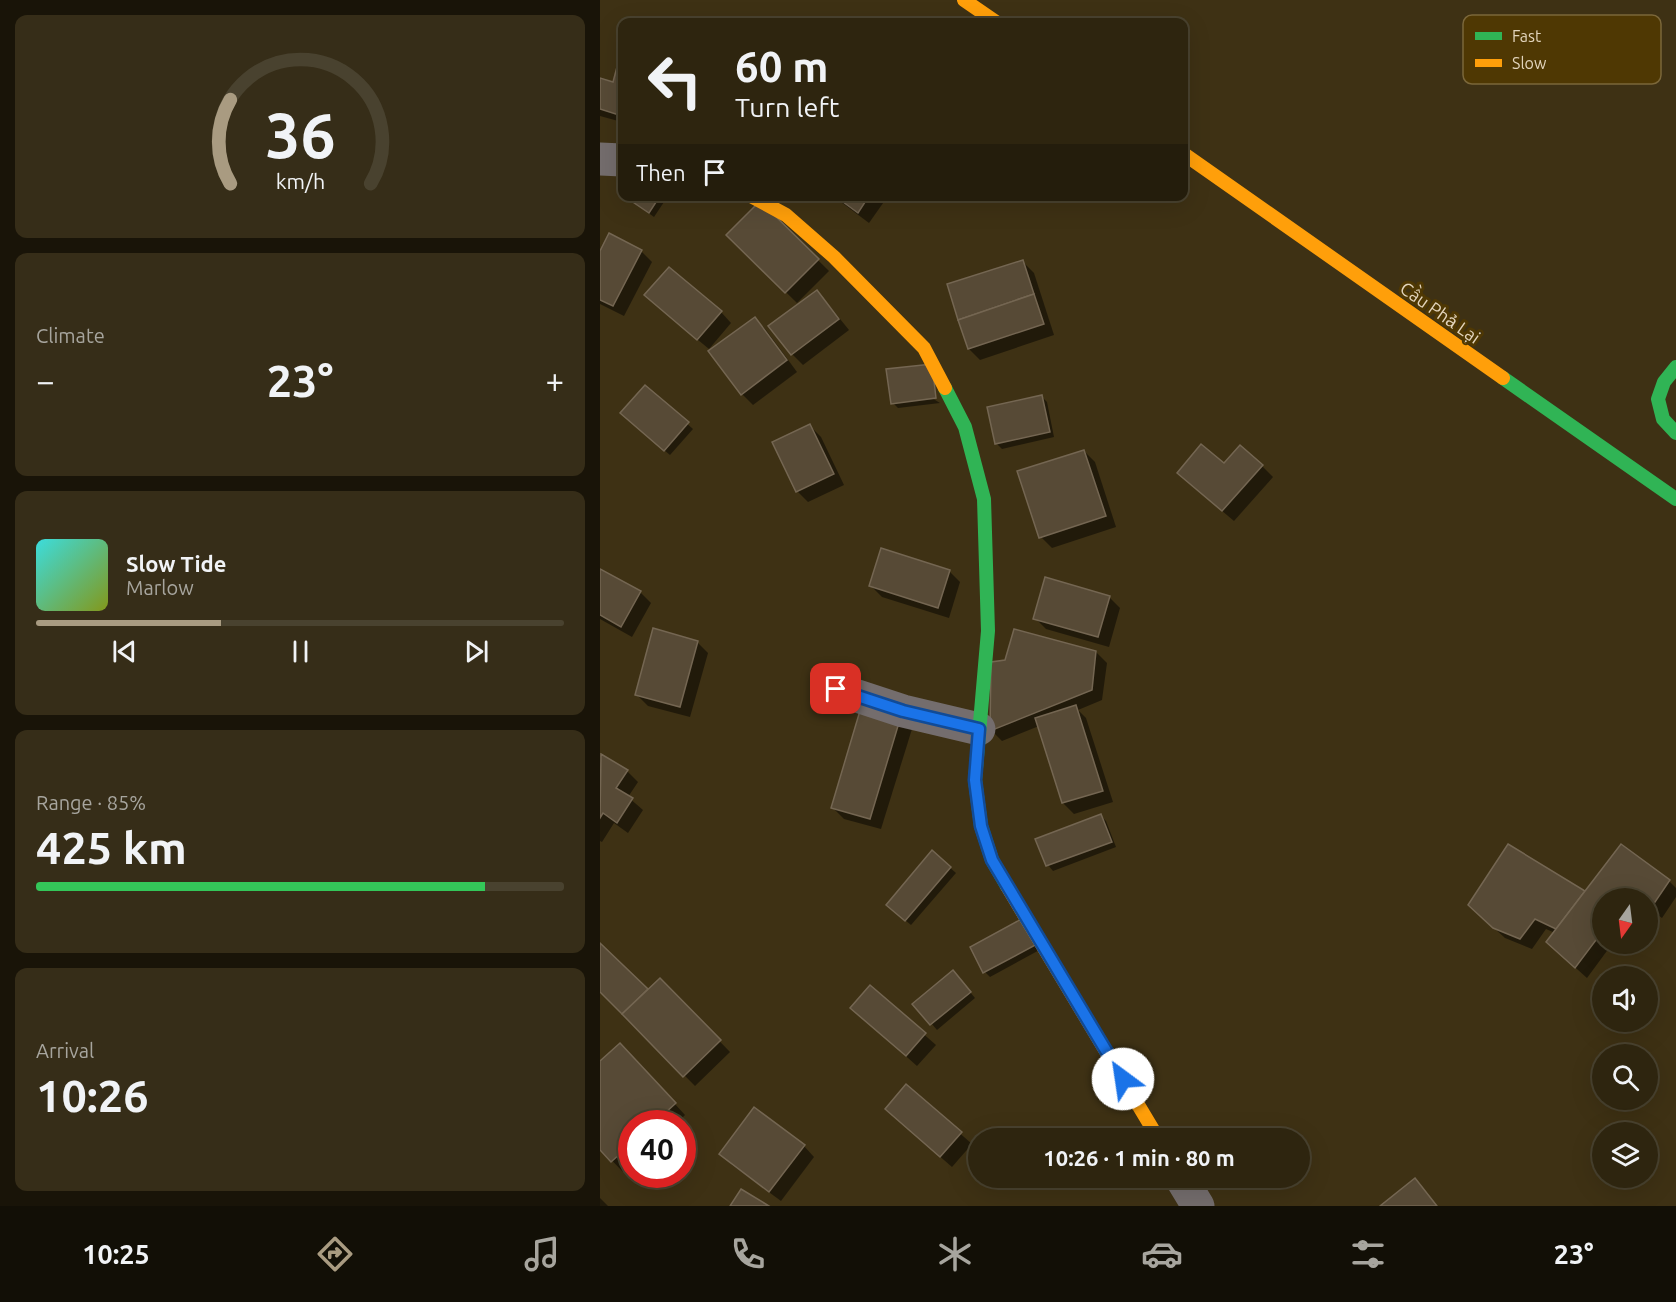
<!DOCTYPE html>
<html lang="en">
<head>
<meta charset="utf-8">
<style>
  :root { --surface:#2e250f; --page:#362d18; --text:#f1f3f6; --muted:#a7a59e; --line:#49422f; --accent:#a99b81 }
  body { margin:0; font-family:Ubuntu,sans-serif; background:var(--page); color:var(--text); height:100vh; display:flex; flex-direction:column; font-size:22px; white-space:nowrap }
  * { box-sizing:border-box; margin:0 }
  p { font-size:20px; color:var(--muted) }
  .icon { flex:none; width:33px; height:33px; fill:none; stroke:currentColor; stroke-width:2; stroke-linecap:round; stroke-linejoin:round }
  .map { position:relative; flex:1; overflow:hidden }
  .details { display:flex; flex-direction:column; gap:15px; padding:15px; background:#191408; width:600px }
  .details>* { flex:none }
  .top-card { position:absolute; left:18px; top:18px; width:570px; height:183px; border-radius:12px; box-shadow:0 6px 24px #0002,0 0 0 2px var(--line); background:#2e250f; color:var(--text); overflow:hidden }
  .needle { width:39px; rotate:194deg }
  .fabs { position:absolute; left:992px; top:888px; display:grid; gap:12px }
  .fabs a { display:grid; place-items:center; width:66px; height:66px; border-radius:50%; background:var(--surface); box-shadow:0 6px 24px #0002,0 0 0 2px var(--line); font-size:30px }
  .speed { position:absolute; left:18px; top:1110px; display:flex; gap:12px; font-size:30px; font-weight:700; text-align:center }
  .speed>* { display:grid; place-content:center; width:78px; height:78px; border-radius:50%; background:var(--surface); box-shadow:0 6px 24px #0002,0 0 0 2px var(--line); line-height:1 }
  .speed .limit { border:9px solid #d22; background:#fff; color:#111 }
  .pin { position:absolute; display:grid; place-items:center; width:51px; height:51px; color:#fff; margin:-26px; border-radius:12px; box-shadow:0 3px 9px #0006 }
  .me { position:absolute; width:66px; margin:-33px; rotate:329deg; stroke-linejoin:round; filter:drop-shadow(0 0 4px #0008) }
  .turn { display:flex; align-items:center; gap:21px; height:126px; padding:0 18px; font-size:27px }
  .turn .icon { width:78px; height:78px; stroke-width:2.5 }
  .turn b { display:block; font-size:42px; line-height:51px }
  .then { display:flex; align-items:center; height:57px; padding:0 18px; background:#0003; gap:12px; font-size:22px }
  .big { font-size:45px; font-weight:700; line-height:1.1 }
  .details .widget { flex:1; display:flex; flex-direction:column; justify-content:center; gap:9px; min-width:0; padding:0 21px; border-radius:12px; background:var(--page) }
  .details .dial { align-items:center; gap:0 }
  .dial svg { height:156px; overflow:visible; fill:none; stroke:var(--line); stroke-width:7; stroke-linecap:round; text-anchor:middle }
  .dial text { fill:var(--text); stroke:none }
  .song { display:flex; align-items:center; gap:18px }
  .cover { width:72px; height:72px; border-radius:9px; background:linear-gradient(135deg,hsl(180 70% 55%),hsl(70 70% 35%)) }
  .played { height:6px; border-radius:3px; background:linear-gradient(90deg,var(--accent) 35%,var(--line) 35%) }
  .keys { display:flex; justify-content:space-around; direction:ltr }
  .heat { display:flex; justify-content:space-between; align-items:center; font-size:33px; direction:ltr }
  .charge { height:9px; border-radius:4px; background:linear-gradient(90deg,#34c759 85%,var(--line) 0) }
  .trip { position:absolute; left:368px; top:1128px; width:342px; height:60px; border-radius:30px; background:var(--surface); box-shadow:0 6px 24px #0002,0 0 0 2px var(--line); font-weight:700; line-height:60px; text-align:center }
  .dock { display:flex; height:96px; justify-content:space-around; align-items:center; background:#120f06; color:var(--muted) }
  .dock .icon { width:42px; height:42px }
  .dock .selected { color:var(--accent) }
  .dock b { font-size:27px; color:var(--text) }
  main { display:flex; flex:1; min-height:0 }
  .map>svg:first-child { display:block }
  .shadow { fill:#0007 }
  .building { fill:#574a36; stroke:#746652; stroke-width:1.5 }
  .lines { fill:none; stroke-linecap:round; stroke-linejoin:round }
  .street { stroke:#746d6d; stroke-width:33 }
  .fast { stroke:#30b455; stroke-width:14 }
  .slow { stroke:#ff9f0a; stroke-width:14 }
  .route-casing { stroke:#114b97; stroke-width:15 }
  .route { stroke:#1a73e8; stroke-width:10 }
  .labels { text-anchor:middle; stroke-width:6; stroke-linejoin:round; paint-order:stroke }
  .street-label { font-size:18px; fill:#e2d4bc; stroke:#4f3803 }
  .key { fill:#4f3803; stroke:#7b673a; stroke-width:1.5 }
  .key-label { font-size:16px; fill:#e2d4bc }
</style>
</head>
<body>
<main>
<section class="details">
<div class="widget dial"><svg viewBox="0 0 100 80">
<path d="M14 69A42 42 0 1 1 86 69"/>
<path d="M14 69A42 42 0 0 1 14 26" stroke="#a99b81"/>
<text x="50" y="56" font-size="32" font-weight="700">36</text>
<text x="50" y="72" font-size="11">km/h</text>
</svg></div>
<div class="widget"><p>Climate</p>
<div class="heat"><a>−</a><b class="big">23°</b><a>+</a></div>
</div>
<div class="widget">
<div class="song"><i class="cover"></i><div><b>Slow Tide</b><p>Marlow</p></div></div>
<div class="played"></div>
<div class="keys"><svg class="icon" aria-label="previous" viewBox="0 0 24 24"><path d="M18 5L8 12l10 7zM5 5v14"/></svg><svg class="icon" aria-label="pause" viewBox="0 0 24 24"><path d="M8 5v14M16 5v14"/></svg><svg class="icon" aria-label="next" viewBox="0 0 24 24"><path d="M6 5l10 7-10 7zM19 5v14"/></svg></div>
</div>
<div class="widget"><p>Range · 85%</p><b class="big">425 km</b><div class="charge"></div></div>
<div class="widget"><p>Arrival</p><b class="big">10:26</b></div>
</section>
<div class="map">
<svg width="1076" height="1206" viewBox="0 0 1076 1206">
  <rect width="100%" height="100%" fill="#3e3114"/>
  <!-- shadow -->
  <g class="shadow">
    <path d="M22,54V122L0,116V80L14,84Z"/>
    <path d="M25,196H68L54,217Z"/>
    <path d="M233,196H288L269,223Z"/>
    <path d="M160,203L229,271L197,303L128,235Z"/>
    <path d="M41,251L52,262L24,316L0,304V254Z"/>
    <path d="M423,262L434,273L454,335L380,360L369,349L349,285Z"/>
    <path d="M216,292L227,303L249,330L203,365L192,354L170,326Z"/>
    <path d="M57,306L121,312L131,323L109,349Z"/>
    <path d="M155,319L166,330L197,372L153,405L142,394L110,351Z"/>
    <path d="M288,371L340,403L298,408L293,403Z"/>
    <path d="M45,387L93,429L70,455L27,419Z"/>
    <path d="M442,397L447,402L454,437L402,449L396,443Z"/>
    <path d="M210,426L221,437L244,485L208,502L197,491Z"/>
    <path d="M484,451L495,462L516,527L452,548L441,537Z"/>
    <path d="M624,465L662,466L673,477L634,521L590,484Z"/>
    <path d="M0,571L40,592L51,603L32,637L0,619Z"/>
    <path d="M349,571L360,582L349,618L282,597L271,586Z"/>
    <path d="M509,597L520,608L509,647L446,629L435,618Z"/>
    <path d="M97,642L108,653L90,717L48,706L37,695Z"/>
    <path d="M496,652L507,663L502,700L478,710L486,718L513,802L474,814L463,803L439,726L402,741L391,730Z"/>
    <path d="M263,706L312,729L281,829L244,819L233,808Z"/>
    <path d="M2,756L27,771L38,782L28,797L43,810L28,833L14,823L2,842L0,841V758Z"/>
    <path d="M501,816L506,821L516,847L453,871L448,865Z"/>
    <path d="M908,846L985,893L1069,881L1076,888V897L1062,918L1047,907V898H1002V944H1012L987,978L959,953L955,933L946,929L932,949L905,938L881,916Z"/>
    <path d="M332,852L356,873L311,925L293,910Z"/>
    <path d="M432,923L445,947L390,977L385,972Z"/>
    <path d="M0,945L48,991L60,980L130,1052L95,1086L0,990Z"/>
    <path d="M358,978L375,998L337,1030L315,1004Z"/>
    <path d="M270,987L336,1045L317,1066L252,1008Z"/>
    <path d="M31,1056L85,1115L76,1124H32V1164L23,1172L0,1148V1063Z"/>
    <path d="M306,1086L372,1144L352,1167L298,1120Z"/>
    <path d="M204,1146L214,1157L181,1201L132,1165L121,1154Z"/>
    <path d="M0,1198L8,1206H0Z"/>
  </g>
  <!-- building -->
  <g class="building">
    <path d="M21,52L22,53V116L0,109V78L13,82Z"/>
    <path d="M24,196H60L49,213Z"/>
    <path d="M235,196H269L258,213Z"/>
    <path d="M160,201L219,259L185,293L126,235Z"/>
    <path d="M9,233L42,250L13,306L0,300V251Z"/>
    <path d="M423,260L434,294L358,320L347,284Z"/>
    <path d="M69,267L122,311L97,340L44,295Z"/>
    <path d="M217,290L239,319L191,355L168,326Z"/>
    <path d="M434,294L444,324L368,349L358,320Z"/>
    <path d="M155,317L187,360L141,395L108,351Z"/>
    <path d="M332,364L336,398L291,404L286,369Z"/>
    <path d="M45,385L89,422L64,451L20,413Z"/>
    <path d="M442,395L450,432L395,444L387,407Z"/>
    <path d="M210,424L234,474L196,492L172,442Z"/>
    <path d="M601,444L624,463L640,445L663,465L622,511L577,473Z"/>
    <path d="M484,450L506,516L439,538L417,471Z"/>
    <path d="M281,548L350,570L338,608L269,586Z"/>
    <path d="M0,569L41,591L21,627L0,615Z"/>
    <path d="M445,577L510,596L498,637L433,619Z"/>
    <path d="M53,628L98,641L80,707L35,695Z"/>
    <path d="M414,629L496,651L492,690L390,731L391,662L405,660Z"/>
    <path d="M262,704L301,716L270,819L231,808Z"/>
    <path d="M476,705L503,791L462,803L435,718Z"/>
    <path d="M1,754L28,770L16,788L33,798L17,823L3,813L0,818Z"/>
    <path d="M501,814L512,842L446,866L435,839Z"/>
    <path d="M908,844L985,891L956,929L935,919L920,939L893,928L868,905Z"/>
    <path d="M1021,844L1070,880L1051,908L1047,905V898H1037L1031,894L1027,898H1002V932L975,968L946,942Z"/>
    <path d="M332,850L351,867L305,921L286,905Z"/>
    <path d="M427,916L441,942L383,973L370,947Z"/>
    <path d="M0,943L48,989L22,1014L0,992Z"/>
    <path d="M353,970L371,992L330,1025L312,1004Z"/>
    <path d="M60,978L121,1040L83,1077L22,1014Z"/>
    <path d="M270,985L326,1033L306,1056L250,1008Z"/>
    <path d="M20,1043L76,1103L53,1124H32V1143L11,1162L0,1150V1061Z"/>
    <path d="M306,1084L362,1132L340,1157L285,1109Z"/>
    <path d="M154,1107L205,1145L169,1192L119,1154Z"/>
    <path d="M815,1178L837,1206H780Z"/>
    <path d="M141,1189L169,1206H130Z"/>
  </g>
  <g class="lines">
    <!-- street -->
    <g class="street">
      <path d="M0,159L22,160"/>
      <path d="M236,689L303,711L379,729"/>
      <path d="M581,1178L598,1206"/>
    </g>
    <!-- fast -->
    <g class="fast">
      <path d="M1076,367L1064,382L1058,399L1063,419L1076,433"/>
      <path d="M903,378L1076,499"/>
      <path d="M345,388L365,427L384,499L388,631L375,780L381,826L392,860L407,886"/>
    </g>
    <!-- slow -->
    <g class="slow">
      <path d="M364,0L396,22"/>
      <path d="M584,154L903,378"/>
      <path d="M151,196L186,215L234,257L324,348L345,388"/>
      <path d="M407,886L558,1138"/>
    </g>
  </g>
  <g class="lines">
    <!-- route casing -->
    <g class="route-casing">
      <path id="route" d="M236,689L303,711L379,729L375,780L381,826L392,860L523,1079"/>
    </g>
    <!-- route -->
    <use href="#route" class="route"/>
  </g>
  <g class="labels">
    <!-- street labels -->
    <g class="street-label">
      <text transform="translate(840 313) rotate(35)" y="6">Cầu Phả Lại</text>
    </g>
  </g>
  <!-- legend -->
  <rect x="863" y="15" width="198" height="69" rx="9" class="key"/>
  <rect x="875" y="32" width="27" height="8" fill="#30b455"/>
  <rect x="875" y="59" width="27" height="8" fill="#ff9f0a"/>
  <g class="key-label">
    <text x="912" y="42">Fast</text>
    <text x="912" y="69">Slow</text>
  </g>
</svg>
<div class="fabs">
<a><svg class="needle" viewBox="-14 -14 28 28"><path d="M0-13l5 13h-10z" fill="#e53935"/><path d="M0 13l5-13h-10z" fill="#a7a59e"/></svg></a>
<a><svg class="icon" aria-label="sound" viewBox="0 0 24 24"><path d="M4 9h4l5-4v14l-5-4H4zM17 9q2 3 0 6"/></svg></a>
<a><svg class="icon" aria-label="search" viewBox="0 0 24 24"><circle cx="10" cy="10" r="6"/><path d="M15 15l6 6"/></svg></a>
<a><svg class="icon" aria-label="layers" viewBox="0 0 24 24"><path d="M12 4l9 5-9 5-9-5zM3 14l9 5 9-5"/></svg></a>
</div>
<div class="speed"><div class="limit">40</div></div>
<div class="pin" style="left:236px;top:689px;background:#d93025"><svg class="icon" aria-label="arrive" viewBox="0 0 24 24"><path d="M6 21V4h12l-3 4 3 4H6"/></svg></div>
<svg class="me" style="left:523px;top:1079px" viewBox="-20 -20 40 40"><circle r="19" fill="#fff"/><path d="M0-13L10 11 0 6-10 11z" fill="#1a73e8"/></svg>
<div class="trip">10:26 · 1 min · 80 m</div>
<div class="top-card">
<div class="turn"><svg class="icon" aria-label="left" viewBox="0 0 24 24"><path d="M17 20v-9H6M10 6l-5 5 5 5"/></svg><div><b>60 m</b>Turn left</div></div>
<div class="then">Then<svg class="icon" aria-label="arrive" viewBox="0 0 24 24"><path d="M6 21V4h12l-3 4 3 4H6"/></svg></div>
</div>
</div>
</main>
<nav class="dock">
<b>10:25</b>
<svg class="icon selected" aria-label="directions" viewBox="0 0 24 24"><path d="M12 3l9 9-9 9-9-9zM9 14v-3h6M13 9l2 2-2 2"/></svg>
<svg class="icon" aria-label="music" viewBox="0 0 24 24"><path d="M9 18V5l10-2v13"/><circle cx="6" cy="18" r="3"/><circle cx="16" cy="16" r="3"/></svg>
<svg class="icon" aria-label="phone" viewBox="0 0 24 24"><path d="M5 4h4l2 5-3 2q2 4 5 5l2-3 5 2v4C11 20 4 13 5 4z"/></svg>
<svg class="icon" aria-label="climate" viewBox="0 0 24 24"><path d="M12 3v18M4 7l16 10M4 17L20 7"/></svg>
<svg class="icon" aria-label="car" viewBox="0 0 24 24"><path d="M5 17H2v-5l4-1 3-4h7l3 4 3 1v5h-3M9 17h6M6 11h13"/><circle cx="7" cy="17" r="2"/><circle cx="17" cy="17" r="2"/></svg>
<svg class="icon" aria-label="filters" viewBox="0 0 24 24"><path d="M4 7h16M4 17h16"/><circle cx="9" cy="7" r="2"/><circle cx="15" cy="17" r="2"/></svg>
<b>23°</b>
</nav>
</body>
</html>
